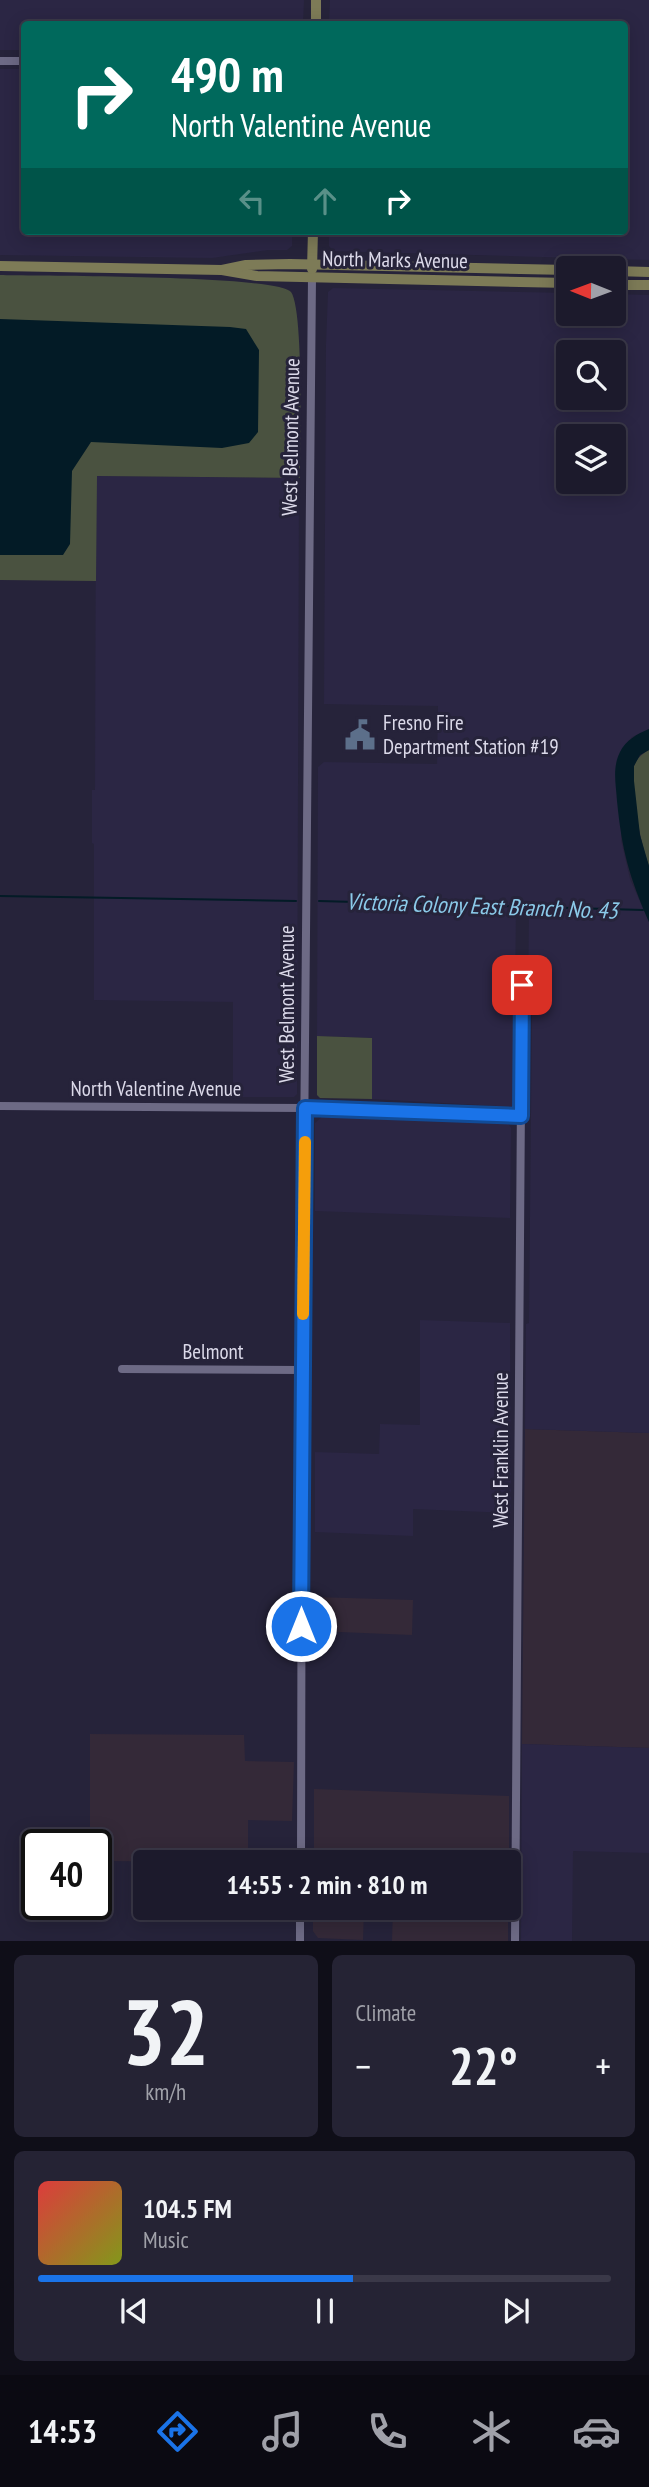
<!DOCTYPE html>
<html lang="en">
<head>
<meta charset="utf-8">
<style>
  :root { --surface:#1c1a2c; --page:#252334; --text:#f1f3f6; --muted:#a0a1a9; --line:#3a3848; --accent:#1a73e8 }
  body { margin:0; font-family:"PT Sans Narrow",sans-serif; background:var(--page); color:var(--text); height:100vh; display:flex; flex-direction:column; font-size:26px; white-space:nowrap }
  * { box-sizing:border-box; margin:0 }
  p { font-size:23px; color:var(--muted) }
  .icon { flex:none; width:38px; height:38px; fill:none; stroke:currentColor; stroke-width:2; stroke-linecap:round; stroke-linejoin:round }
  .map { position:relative; height:1941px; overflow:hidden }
  .details { display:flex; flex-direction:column; gap:14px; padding:14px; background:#0f0e18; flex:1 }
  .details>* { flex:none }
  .banner { position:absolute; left:21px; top:21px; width:607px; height:214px; border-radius:7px; box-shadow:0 4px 18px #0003,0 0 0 2px var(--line); background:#00695c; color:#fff; overflow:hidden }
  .needle { width:46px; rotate:271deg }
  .controls { position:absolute; left:556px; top:256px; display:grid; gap:14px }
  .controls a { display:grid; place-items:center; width:70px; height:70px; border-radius:7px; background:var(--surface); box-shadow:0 4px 18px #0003,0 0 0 2px var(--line); font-size:35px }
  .speed { position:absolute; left:21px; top:1829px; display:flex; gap:14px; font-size:35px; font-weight:700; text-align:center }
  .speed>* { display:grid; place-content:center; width:91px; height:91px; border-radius:50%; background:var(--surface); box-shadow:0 4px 18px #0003,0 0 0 2px var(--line); line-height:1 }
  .speed .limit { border:4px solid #111; border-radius:10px; background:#fff; color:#111 }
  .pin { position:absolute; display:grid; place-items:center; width:60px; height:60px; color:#fff; margin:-30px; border-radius:14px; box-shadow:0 4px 10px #0006 }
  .me { position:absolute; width:77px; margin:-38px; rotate:0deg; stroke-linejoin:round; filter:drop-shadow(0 0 5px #0008) }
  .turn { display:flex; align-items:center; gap:24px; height:147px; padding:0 35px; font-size:32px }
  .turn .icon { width:91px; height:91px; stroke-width:2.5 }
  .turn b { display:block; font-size:49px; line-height:60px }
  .lanes { display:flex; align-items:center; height:66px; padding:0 35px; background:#0003; justify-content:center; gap:35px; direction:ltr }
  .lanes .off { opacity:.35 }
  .big { font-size:52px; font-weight:800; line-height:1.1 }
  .details .widget { flex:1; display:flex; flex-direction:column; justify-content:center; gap:10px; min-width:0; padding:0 24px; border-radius:10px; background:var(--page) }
  .details .dial { align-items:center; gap:0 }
  .dial b { font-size:91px; line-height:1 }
  .song { display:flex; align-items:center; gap:21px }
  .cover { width:84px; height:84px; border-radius:10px; background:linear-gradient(135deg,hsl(0 70% 55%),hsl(70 70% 35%)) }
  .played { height:7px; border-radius:4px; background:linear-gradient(90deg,var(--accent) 55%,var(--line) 55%) }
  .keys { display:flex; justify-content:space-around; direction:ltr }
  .heat { display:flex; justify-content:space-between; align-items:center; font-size:38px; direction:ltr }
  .details .tiles { flex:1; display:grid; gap:14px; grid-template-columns:1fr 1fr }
  .widget:last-child { grid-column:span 2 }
  .trip { position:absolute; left:133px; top:1850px; width:388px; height:70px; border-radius:7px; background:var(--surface); box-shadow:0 4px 18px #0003,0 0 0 2px var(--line); font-weight:800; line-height:70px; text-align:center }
  .dock { display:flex; height:112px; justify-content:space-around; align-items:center; background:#0b0a12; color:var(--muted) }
  .dock .icon { width:49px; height:49px }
  .dock .selected { color:var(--accent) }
  .dock b { font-size:32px; color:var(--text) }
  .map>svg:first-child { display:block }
  .commercial { fill:#342938 }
  .built { fill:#2b2644; fill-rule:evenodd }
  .green { fill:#4a5240 }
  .water { fill:#031b26 }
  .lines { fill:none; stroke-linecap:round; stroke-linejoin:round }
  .stream { stroke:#031b26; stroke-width:2 }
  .minor { stroke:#6d6a85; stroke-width:8 }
  .major { stroke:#7d7b57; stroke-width:10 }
  .route-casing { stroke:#114b97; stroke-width:18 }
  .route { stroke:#1a73e8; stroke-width:12 }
  .slow { stroke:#f59e0b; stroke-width:12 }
  .labels { text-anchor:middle; stroke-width:6; stroke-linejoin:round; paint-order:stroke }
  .street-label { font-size:21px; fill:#dbd9e9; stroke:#26233a }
  .poi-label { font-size:21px; fill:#dbd9e9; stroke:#26233a; text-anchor:start }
  .water-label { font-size:23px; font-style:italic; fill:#8bcae9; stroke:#26233a }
</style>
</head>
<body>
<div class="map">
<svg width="649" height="1941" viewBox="0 0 649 1941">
  <rect width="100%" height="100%" fill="#26233a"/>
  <!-- commercial -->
  <g class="commercial">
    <path d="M525,1429L649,1433V1748L522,1744Z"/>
    <path d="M315,1597L413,1600L412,1635L315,1631Z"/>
    <path d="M90,1734L244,1735L245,1761L294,1762L292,1821L248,1820V1862L96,1861V1844H90Z"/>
    <path d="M314,1789L509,1796V1862H314Z"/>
    <path d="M313,1908H364L363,1940L318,1938L313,1931Z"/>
    <path d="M393,1908H508V1941H392Z"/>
  </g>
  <!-- built -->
  <g class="built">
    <path d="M0,0H304L303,24H24V50H0Z"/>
    <path d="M330,0H649V260L333,251L329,246V231H625V24H329Z"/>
    <path d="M0,69H24V231H292V246L287,250H268L212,258L0,255Z"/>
    <path d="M333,288L569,293V313H614V294L649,295V729L632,737L621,750V840L630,879L649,922V1433L525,1429L526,1324L529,1323L532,1009H528L529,905H516L514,1107L372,1099V1038L317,1036L318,767L324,762L437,764L438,706L324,704L326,344L328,292ZM569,352H614V397H569ZM569,436H614V481H569Z"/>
    <path d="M96,476L299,478L297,1094L294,1097H233V1002L94,1000V844L92,843V790H95Z"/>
    <path d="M325,1114L507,1121L511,1128L510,1218L315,1211V1123Z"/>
    <path d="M420,1320L510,1323L511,1513L413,1509V1536L315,1532V1452L379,1454L380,1424L420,1425Z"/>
    <path d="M522,1744L649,1748V1853L573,1851L572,1941H521Z"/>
  </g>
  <!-- green -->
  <g class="green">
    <path d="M0,275C36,276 279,275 291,292C304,310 300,448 300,478L97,476L96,581L0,580Z"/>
    <path d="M649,750V866C641,846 629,786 634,766C637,758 642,754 649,750Z"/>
    <path d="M317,1036L372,1038V1099L320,1098L317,1095Z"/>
  </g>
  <!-- water -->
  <g class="water">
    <path d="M0,319L230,327L246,329L259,350L258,432L249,443L222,448L91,442L72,471L70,544L63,555H0Z"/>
    <path d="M649,729V750L640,755L634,766V781L640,835L649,866V922C629,876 622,851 617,801C616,784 612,768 620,752C626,740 637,734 649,729Z"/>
  </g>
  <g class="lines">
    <!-- stream -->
    <g class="stream">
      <path d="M0,896L296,901"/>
      <path d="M319,901L643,910"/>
    </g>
    <!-- minor -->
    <g class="minor">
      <path d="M0,61H24"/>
      <path d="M0,1106L305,1108L521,1116"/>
      <path d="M122,1369L302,1370"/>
      <path d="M301,1862L302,1370L312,277"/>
      <path d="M300,1941V1908"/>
      <path d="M515,1941L522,959"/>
    </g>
    <!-- major -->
    <g class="major">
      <path d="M316,24V0"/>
      <path d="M0,266L222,270L257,276L569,283"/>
      <path d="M312,269L313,231"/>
      <path d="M222,270L246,265L290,264L569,270"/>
      <path d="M614,271L649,272"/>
      <path d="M614,285H649"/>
    </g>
  </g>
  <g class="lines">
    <!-- route casing -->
    <g class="route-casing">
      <path id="route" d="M301,1626L305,1108L521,1116L522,985"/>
    </g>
    <!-- route -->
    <use href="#route" class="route"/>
    <!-- slow -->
    <path class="slow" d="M303,1314L305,1142"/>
  </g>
  <!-- icons -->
  <defs>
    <g id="civic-bare" transform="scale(2.415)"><path d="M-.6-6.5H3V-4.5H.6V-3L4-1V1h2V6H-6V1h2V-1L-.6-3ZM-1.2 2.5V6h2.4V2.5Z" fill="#5c6f8a" stroke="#26233a" stroke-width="2.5" paint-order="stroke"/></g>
  </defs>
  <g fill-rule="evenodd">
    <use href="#civic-bare" x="360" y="735"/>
  </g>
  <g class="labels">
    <!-- street labels -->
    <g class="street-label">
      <text transform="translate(395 260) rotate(1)" y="7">North Marks Avenue</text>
      <text transform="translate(291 437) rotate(-89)" y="7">West Belmont Avenue</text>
      <text transform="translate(287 1004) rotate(-90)" y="7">West Belmont Avenue</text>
      <text x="156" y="1096">North Valentine Avenue</text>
      <text x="213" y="1359">Belmont</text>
      <text transform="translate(501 1450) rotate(-90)" y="7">West Franklin Avenue</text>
    </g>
    <!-- poi labels -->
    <g class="poi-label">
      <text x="383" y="730">Fresno Fire<tspan x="383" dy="24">Department Station #19</tspan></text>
    </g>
    <!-- water labels -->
    <g class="water-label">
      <text transform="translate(482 906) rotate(2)" y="8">Victoria Colony East Branch No. 43</text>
    </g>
  </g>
</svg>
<div class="controls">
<a><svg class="needle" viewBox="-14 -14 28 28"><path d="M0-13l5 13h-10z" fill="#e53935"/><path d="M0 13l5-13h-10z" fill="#a0a1a9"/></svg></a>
<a><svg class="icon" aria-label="search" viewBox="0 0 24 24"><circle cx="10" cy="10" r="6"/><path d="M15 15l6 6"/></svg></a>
<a><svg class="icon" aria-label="layers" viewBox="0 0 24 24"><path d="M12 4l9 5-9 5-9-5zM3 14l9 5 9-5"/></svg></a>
</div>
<div class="speed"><div class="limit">40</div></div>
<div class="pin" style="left:522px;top:985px;background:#d93025"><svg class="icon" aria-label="arrive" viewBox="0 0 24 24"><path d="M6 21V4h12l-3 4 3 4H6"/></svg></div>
<svg class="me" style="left:301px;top:1626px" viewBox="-20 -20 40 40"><circle r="17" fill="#1a73e8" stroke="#fff" stroke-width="3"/><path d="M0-11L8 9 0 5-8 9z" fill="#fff"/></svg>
<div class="trip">14:55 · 2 min · 810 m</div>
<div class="banner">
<div class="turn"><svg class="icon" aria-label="right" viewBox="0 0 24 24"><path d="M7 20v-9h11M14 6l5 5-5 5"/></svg><div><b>490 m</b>North Valentine Avenue</div></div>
<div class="lanes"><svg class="icon off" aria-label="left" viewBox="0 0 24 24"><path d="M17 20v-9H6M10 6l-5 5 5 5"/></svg><svg class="icon off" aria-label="ahead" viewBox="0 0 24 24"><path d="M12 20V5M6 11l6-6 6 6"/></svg><svg class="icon" aria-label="right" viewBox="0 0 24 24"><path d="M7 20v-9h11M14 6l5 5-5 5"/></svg></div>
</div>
</div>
<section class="details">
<div class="tiles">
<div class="widget dial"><b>32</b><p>km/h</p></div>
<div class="widget"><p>Climate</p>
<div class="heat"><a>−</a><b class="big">22°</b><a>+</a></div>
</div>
<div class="widget">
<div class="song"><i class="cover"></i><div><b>104.5 FM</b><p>Music</p></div></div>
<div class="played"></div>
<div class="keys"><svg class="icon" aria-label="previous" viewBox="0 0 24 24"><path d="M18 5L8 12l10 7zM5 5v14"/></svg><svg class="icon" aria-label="pause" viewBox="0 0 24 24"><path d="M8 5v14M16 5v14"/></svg><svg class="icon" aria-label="next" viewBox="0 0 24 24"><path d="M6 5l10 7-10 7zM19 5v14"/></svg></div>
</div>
</div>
</section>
<nav class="dock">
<b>14:53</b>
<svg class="icon selected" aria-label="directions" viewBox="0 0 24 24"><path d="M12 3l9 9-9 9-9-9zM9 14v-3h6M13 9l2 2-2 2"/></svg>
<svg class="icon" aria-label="music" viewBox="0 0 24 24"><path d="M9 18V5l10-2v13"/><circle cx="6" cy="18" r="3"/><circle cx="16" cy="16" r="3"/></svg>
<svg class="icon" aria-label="phone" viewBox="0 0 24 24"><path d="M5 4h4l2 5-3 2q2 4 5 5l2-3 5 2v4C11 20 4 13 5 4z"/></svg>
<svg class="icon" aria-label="climate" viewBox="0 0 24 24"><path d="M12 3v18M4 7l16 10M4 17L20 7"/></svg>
<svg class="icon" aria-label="car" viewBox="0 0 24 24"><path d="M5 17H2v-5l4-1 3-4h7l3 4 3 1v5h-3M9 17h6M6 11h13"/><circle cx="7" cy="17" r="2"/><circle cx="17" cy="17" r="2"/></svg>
</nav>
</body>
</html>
